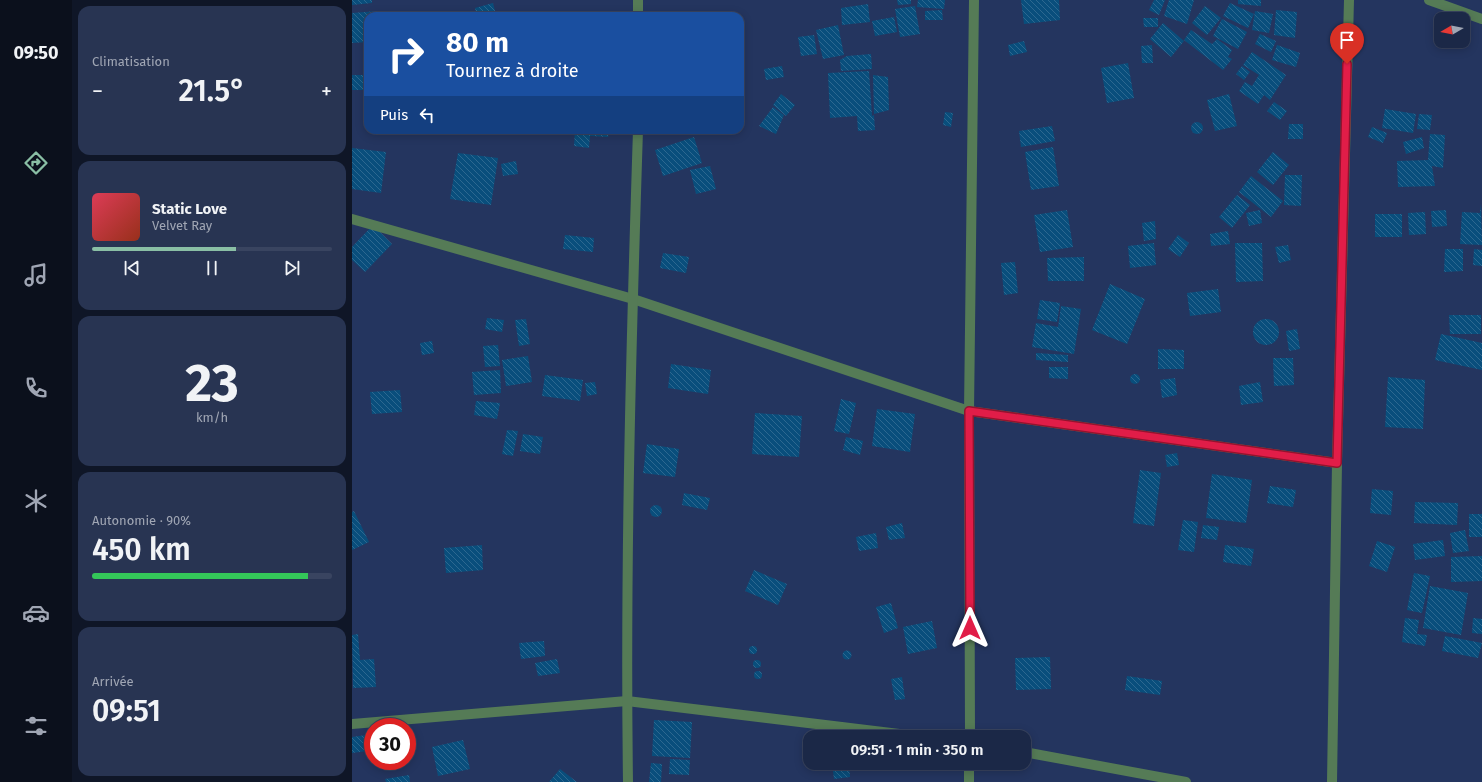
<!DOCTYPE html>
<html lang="fr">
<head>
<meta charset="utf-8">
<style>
  :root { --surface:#1b2847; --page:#283452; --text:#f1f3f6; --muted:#a0a6b4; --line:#394460; --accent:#8abfa5 }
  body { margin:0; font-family:"Fira Sans",sans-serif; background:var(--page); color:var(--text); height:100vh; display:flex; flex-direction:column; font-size:15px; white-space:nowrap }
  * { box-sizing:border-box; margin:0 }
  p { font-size:13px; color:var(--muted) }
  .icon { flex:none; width:22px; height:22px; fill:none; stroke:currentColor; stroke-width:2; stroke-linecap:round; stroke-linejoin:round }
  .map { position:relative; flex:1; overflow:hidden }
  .drawer { display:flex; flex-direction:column; gap:6px; padding:6px; background:#0f1627; width:280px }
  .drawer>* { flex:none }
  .hud { position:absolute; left:12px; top:12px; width:380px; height:122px; border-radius:12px; box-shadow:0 2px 10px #0003,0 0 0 1px var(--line); background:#1a4fa0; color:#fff; overflow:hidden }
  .needle { width:26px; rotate:260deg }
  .fabs { position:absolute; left:1082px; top:12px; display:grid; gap:8px }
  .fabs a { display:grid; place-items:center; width:36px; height:36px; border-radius:8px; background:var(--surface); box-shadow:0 2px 10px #0003,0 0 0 1px var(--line); font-size:20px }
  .speed { position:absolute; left:12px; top:718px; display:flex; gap:8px; font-size:20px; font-weight:700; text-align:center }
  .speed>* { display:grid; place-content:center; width:52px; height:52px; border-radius:50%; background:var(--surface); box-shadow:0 2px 10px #0003,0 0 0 1px var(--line); line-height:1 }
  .speed .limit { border:6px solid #d22; background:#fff; color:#111 }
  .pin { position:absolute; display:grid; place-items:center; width:34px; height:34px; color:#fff; margin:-41px -17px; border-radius:50% 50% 50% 0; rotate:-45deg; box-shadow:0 0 4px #0007 }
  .pin .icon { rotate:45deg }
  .me { position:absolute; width:44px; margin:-22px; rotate:0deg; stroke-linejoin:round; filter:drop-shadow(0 0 3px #0008) }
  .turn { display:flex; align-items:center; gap:14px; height:84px; padding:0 16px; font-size:18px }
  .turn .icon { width:52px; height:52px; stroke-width:2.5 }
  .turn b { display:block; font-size:28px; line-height:34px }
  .then { display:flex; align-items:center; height:38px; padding:0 16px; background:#0003; gap:8px; font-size:15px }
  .big { font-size:30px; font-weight:600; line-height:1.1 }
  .drawer .card { flex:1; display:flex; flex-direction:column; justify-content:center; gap:6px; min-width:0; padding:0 14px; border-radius:12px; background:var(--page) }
  .drawer .dial { align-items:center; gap:0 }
  .dial b { font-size:52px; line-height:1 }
  .song { display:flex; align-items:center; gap:12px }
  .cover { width:48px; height:48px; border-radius:6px; background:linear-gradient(135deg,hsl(350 70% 55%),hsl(10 70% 35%)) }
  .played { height:4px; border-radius:2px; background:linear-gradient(90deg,var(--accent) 60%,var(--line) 60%) }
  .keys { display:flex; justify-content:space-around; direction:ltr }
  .heat { display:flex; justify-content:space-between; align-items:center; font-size:22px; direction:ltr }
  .charge { height:6px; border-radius:3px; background:linear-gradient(90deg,#34c759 90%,var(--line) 0) }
  .trip { position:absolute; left:451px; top:730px; width:228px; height:40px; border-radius:12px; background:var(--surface); box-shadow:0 2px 10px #0003,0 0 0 1px var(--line); font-weight:600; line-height:40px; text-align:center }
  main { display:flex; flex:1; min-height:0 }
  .tab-bar { display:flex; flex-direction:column; width:72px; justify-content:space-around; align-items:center; background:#0b101c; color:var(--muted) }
  .tab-bar .icon { width:28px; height:28px }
  .tab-bar .active { color:var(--accent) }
  .tab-bar b { font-size:18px; color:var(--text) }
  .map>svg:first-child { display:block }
  .building { fill:url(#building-back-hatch) }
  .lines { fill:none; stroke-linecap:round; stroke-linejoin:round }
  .street { stroke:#557b56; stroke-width:10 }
  .route-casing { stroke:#92132f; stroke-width:10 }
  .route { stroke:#e11d48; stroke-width:7 }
</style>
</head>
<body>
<main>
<nav class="tab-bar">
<b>09:50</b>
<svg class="icon active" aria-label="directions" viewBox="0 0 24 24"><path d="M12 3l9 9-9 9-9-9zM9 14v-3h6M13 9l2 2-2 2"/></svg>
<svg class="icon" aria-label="music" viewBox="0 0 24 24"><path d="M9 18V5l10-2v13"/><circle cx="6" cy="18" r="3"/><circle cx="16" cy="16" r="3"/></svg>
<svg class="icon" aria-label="phone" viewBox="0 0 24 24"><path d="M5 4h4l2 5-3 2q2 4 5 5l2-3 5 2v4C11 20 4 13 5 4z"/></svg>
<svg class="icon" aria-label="climate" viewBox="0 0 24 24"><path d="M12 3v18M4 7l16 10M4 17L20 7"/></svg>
<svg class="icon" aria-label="car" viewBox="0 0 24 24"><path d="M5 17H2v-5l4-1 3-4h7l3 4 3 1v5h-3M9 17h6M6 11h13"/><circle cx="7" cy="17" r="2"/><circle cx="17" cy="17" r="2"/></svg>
<svg class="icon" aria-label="filters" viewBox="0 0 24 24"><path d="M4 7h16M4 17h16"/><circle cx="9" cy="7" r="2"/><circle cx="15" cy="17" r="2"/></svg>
</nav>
<section class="drawer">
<div class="card"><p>Climatisation</p>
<div class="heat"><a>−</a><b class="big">21.5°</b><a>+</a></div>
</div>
<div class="card">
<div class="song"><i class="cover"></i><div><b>Static Love</b><p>Velvet Ray</p></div></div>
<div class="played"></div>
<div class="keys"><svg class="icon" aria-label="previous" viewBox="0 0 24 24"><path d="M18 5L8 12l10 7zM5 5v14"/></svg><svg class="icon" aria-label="pause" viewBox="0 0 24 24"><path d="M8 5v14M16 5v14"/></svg><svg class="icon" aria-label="next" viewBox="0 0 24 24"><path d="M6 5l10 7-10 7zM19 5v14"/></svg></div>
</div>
<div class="card dial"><b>23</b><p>km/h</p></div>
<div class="card"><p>Autonomie · 90%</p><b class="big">450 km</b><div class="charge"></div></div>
<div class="card"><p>Arrivée</p><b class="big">09:51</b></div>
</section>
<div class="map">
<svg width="1130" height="782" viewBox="0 0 1130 782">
  <defs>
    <pattern id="building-back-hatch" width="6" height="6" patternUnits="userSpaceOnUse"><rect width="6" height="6" fill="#094e7c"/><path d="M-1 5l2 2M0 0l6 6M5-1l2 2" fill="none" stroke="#2d6890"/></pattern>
  </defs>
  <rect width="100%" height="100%" fill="#24355f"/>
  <!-- building -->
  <g class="building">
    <path d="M0,0H20V3L0,5Z"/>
    <path d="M545,0H559V4L546,5Z"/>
    <path d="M566,0H593L592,9L565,7Z"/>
    <path d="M669,0H707L708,20L672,24Z"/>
    <path d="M802,0H813L807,15L797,10Z"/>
    <path d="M817,0H842L835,24L812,16Z"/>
    <path d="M886,0H909V6L886,4Z"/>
    <path d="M141,3L144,15L125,16L123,8Z"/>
    <path d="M878,3L902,14L896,28L871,16Z"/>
    <path d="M516,4L518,22L490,25L489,8Z"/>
    <path d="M563,6L568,34L548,37L543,9Z"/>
    <path d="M853,6L869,18L855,35L840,23Z"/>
    <path d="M590,10L591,20H573V11Z"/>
    <path d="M924,10L945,12L943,38L922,35Z"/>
    <path d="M26,11V16H16V42L0,43V13Z"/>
    <path d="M903,11L921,14L917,33L900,30Z"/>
    <path d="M542,17L545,32L523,36L520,21Z"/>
    <path d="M791,18H806V27H792Z"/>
    <path d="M870,19L895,32L886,49L861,36Z"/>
    <path d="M811,23L832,41L819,57L798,39Z"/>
    <path d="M486,25L492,55L471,59L464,30Z"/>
    <path d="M839,30L860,44L865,39L880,50L876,57L880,59L871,70L832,40Z"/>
    <path d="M908,34L924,41L919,52L903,44Z"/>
    <path d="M462,35L465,54L449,56L446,37Z"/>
    <path d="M672,41L675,52L658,56L656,45Z"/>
    <path d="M800,45L801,63H790L789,46Z"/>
    <path d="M925,45L948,53L944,67L920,60Z"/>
    <path d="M900,52L934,75L918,100L912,95L906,104L887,91L893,82L900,86L907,75L891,65Z"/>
    <path d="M519,54L520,69L489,71L488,60L495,56Z"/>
    <path d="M776,63L782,98L755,103L749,68Z"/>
    <path d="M430,66L432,77L414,80L412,69Z"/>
    <path d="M890,66L898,72L892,80L884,74Z"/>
    <path d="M517,71L520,116L522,115L523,130L506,131L505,116L478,118L476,73Z"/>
    <rect x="0" y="75" width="16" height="15"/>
    <path d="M521,75L536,77L537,110L522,114Z"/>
    <path d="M429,94L443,105L434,116L421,105Z"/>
    <path d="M877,94L885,126L863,131L855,100Z"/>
    <path d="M922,102L935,111L928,120L915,111Z"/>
    <path d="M421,107L432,115L424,134L407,126Z"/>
    <path d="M1033,109L1064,114L1061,133L1030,128Z"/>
    <path d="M593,112L601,113L599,127L591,125Z"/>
    <path d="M1067,114L1080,115L1078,130L1065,129Z"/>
    <circle cx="845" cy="128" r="6"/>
    <path d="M937,124H951V139H936Z"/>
    <path d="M700,126L703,141L669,147L667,131Z"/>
    <path d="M1020,127L1035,133L1031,143L1016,137Z"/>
    <path d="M223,130H257L256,137L238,136L237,148L222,146Z"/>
    <path d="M1078,134L1093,135L1091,168L1080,166L1083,186L1046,187L1045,161L1076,160Z"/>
    <path d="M342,137L350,163L311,176L303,150Z"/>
    <path d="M1070,137L1072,148L1054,154L1051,142Z"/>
    <path d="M701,147L707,186L679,190L673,152Z"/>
    <path d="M0,148L34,152L29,193L0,189Z"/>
    <path d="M921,152L937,165L921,185L905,172Z"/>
    <path d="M106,153L146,158L139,205L98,199Z"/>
    <path d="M164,161L166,174L151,176L149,164Z"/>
    <path d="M358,166L364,189L344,194L338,170Z"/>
    <path d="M933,175H950L949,206L932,205Z"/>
    <path d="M899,176L931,201L919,217L887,192Z"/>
    <path d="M885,195L898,205L880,228L867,217Z"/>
    <path d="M1129,204L1130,245L1108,244L1110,212L1128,213Z"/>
    <path d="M715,210L721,247L688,252L682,215Z"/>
    <path d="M908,210L910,223L897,226L894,213Z"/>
    <path d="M1094,210L1095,226L1080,227L1079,211Z"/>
    <path d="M1073,212L1074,234L1057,235L1056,213Z"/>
    <rect x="1023" y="214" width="27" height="23"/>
    <path d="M803,221L804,239L792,241L790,223Z"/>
    <path d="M21,225L40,244L13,272L0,260V247Z"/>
    <path d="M876,231L878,244L859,246L858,234Z"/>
    <path d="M213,235L242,238L241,252L211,249Z"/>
    <path d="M826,235L837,243L828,257L816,249Z"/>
    <path d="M802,243L804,265L778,268L776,246Z"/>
    <path d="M883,243H910L911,281L884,282Z"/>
    <path d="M936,245L939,260L927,263L923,247Z"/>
    <path d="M1093,249H1111V271L1092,272Z"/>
    <path d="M1122,249L1130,250V266L1121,265Z"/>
    <path d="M311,253L337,257L334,273L308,268Z"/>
    <path d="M732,257V281H696L695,258Z"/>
    <path d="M663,262L666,293L652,295L649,263Z"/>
    <path d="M758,284L793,299L775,344L740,330Z"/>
    <path d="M866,289L869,312L838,316L835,293Z"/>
    <path d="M688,300L708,303L705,322L685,319Z"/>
    <path d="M709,306L729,309L722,354L680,347L684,323L706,327Z"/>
    <path d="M1097,315H1129V334H1098Z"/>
    <path d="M135,318L152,320L150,332L133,329Z"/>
    <circle cx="914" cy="332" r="13"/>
    <path d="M174,319L178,344L167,346L163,320Z"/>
    <path d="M945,329L948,349L937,351L934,331Z"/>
    <path d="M1089,334L1130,343V370L1083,360Z"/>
    <path d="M80,341L82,353L70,355L68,343Z"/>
    <path d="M146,345L148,366L133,367L131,346Z"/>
    <path d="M806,349L832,350V369H806Z"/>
    <path d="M684,353L716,355V362L684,360Z"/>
    <path d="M176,356L180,382L154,386L150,360Z"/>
    <path d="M921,358H941L942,385L922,386Z"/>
    <path d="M319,364L359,370L356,394L316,388Z"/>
    <path d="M697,367H716V379L697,378Z"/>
    <path d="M148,370L149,393L122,395L120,372Z"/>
    <circle cx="783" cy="379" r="5"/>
    <path d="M193,375L231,380L228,401L190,396Z"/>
    <path d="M1036,377L1073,380L1071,429L1033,427Z"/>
    <path d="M823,378L825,395L810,398L808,380Z"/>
    <path d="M243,382L245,394L235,396L233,383Z"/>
    <path d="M908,382L911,402L889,405L887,386Z"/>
    <path d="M48,390L50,412L20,414L18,392Z"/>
    <path d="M489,399L504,403L497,434L482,431Z"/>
    <path d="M124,401L148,403L145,419L122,415Z"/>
    <path d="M525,409L563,414L558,452L520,446Z"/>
    <path d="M403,413L450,416L447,457L400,454Z"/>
    <path d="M155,430L166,431L161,456L150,454Z"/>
    <path d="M171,434L191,437L188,454L168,451Z"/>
    <path d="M494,437L511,441L508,455L491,450Z"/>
    <path d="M295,444L327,449L323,477L291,473Z"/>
    <path d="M825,453L827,465L815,467L813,455Z"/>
    <path d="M788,470L809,473L802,526L781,523Z"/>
    <path d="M860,474L900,480L894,523L854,518Z"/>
    <path d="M918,486L944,490L941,507L915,503Z"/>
    <path d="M1020,489L1041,491L1039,515L1018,513Z"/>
    <path d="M332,493L358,498L355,510L330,505Z"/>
    <path d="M1063,502L1106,503L1105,525L1062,523Z"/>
    <circle cx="304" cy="511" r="6"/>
    <path d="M2,511L17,542L0,550V512Z"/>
    <rect x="1117" y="514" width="13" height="23"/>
    <path d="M831,520L846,522L842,552L826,550Z"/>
    <path d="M550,523L553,538L537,540L534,527Z"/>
    <path d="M851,525L867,527L865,540L849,538Z"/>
    <path d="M1113,530L1117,551L1101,553L1098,533Z"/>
    <path d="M524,533L526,548L507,551L504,537Z"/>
    <path d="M1091,540L1093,556L1063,560L1061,544Z"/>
    <path d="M1025,541L1043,547L1035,572L1017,566Z"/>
    <path d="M130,545L131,570L94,573L92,548Z"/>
    <path d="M873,545L902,549L899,566L871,562Z"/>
    <path d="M1130,556V581L1099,582V557Z"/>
    <path d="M402,570L435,584L426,605L393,591Z"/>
    <path d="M1062,573L1078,576L1070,613L1055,610Z"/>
    <path d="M1078,586L1116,593L1109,635L1071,628Z"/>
    <path d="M539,603L546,628L532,633L524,607Z"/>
    <path d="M1053,618L1067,620L1065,634L1075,635L1073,646L1050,642Z"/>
    <path d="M1121,618L1130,619V634L1120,633Z"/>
    <path d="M580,621L585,648L556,654L551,627Z"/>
    <path d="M6,634L8,660L22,659L24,687L1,688L0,635Z"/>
    <path d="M1093,636L1130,643L1126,658L1090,651Z"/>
    <path d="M192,641L193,656L169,659L167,643Z"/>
    <circle cx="401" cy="650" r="4"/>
    <circle cx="495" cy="655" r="4.5"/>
    <path d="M698,657L699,689L664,690L663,658Z"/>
    <path d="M205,659L208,673L186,676L183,663Z"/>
    <circle cx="405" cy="664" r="4"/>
    <circle cx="406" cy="675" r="4"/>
    <path d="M775,676L810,681L808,695L773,690Z"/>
    <path d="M550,677L553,699L543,700L539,679Z"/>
    <path d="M302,720L340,722L338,758L300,756Z"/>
    <path d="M14,735L16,751L0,753V737Z"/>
    <path d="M111,740L118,769L86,776L80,747Z"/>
    <path d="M318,759L338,760L337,775L317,774Z"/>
    <path d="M299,763L310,764L309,782H297Z"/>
    <path d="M480,763H497L498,777L482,779Z"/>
    <path d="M208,769L225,782H197Z"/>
    <path d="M57,775L58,782H34L33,779Z"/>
  </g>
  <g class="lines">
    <!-- street -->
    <g class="street">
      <path d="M286,0V16"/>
      <path d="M1077,0L1130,19"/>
      <path d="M0,219L281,299L617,411L985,463"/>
      <path d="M0,724L275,701L572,737"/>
      <path d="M618,737L617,411L622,0"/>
      <path d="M672,752L834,782"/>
      <path d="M276,782C273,565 279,347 286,130"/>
      <path d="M617,782V763"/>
      <path d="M980,782L985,463L997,0"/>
    </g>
  </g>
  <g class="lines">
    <!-- route casing -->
    <g class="route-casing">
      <path id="route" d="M618,628L617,411L985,463L995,64"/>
    </g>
    <!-- route -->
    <use href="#route" class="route"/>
  </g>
</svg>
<div class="fabs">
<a><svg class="needle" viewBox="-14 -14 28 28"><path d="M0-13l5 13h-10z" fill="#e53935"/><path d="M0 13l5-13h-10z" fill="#a0a6b4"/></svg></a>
</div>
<div class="speed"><div class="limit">30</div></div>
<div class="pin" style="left:995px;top:64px;background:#d93025"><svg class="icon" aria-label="arrive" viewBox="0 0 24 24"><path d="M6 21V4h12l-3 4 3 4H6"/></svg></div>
<svg class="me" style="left:618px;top:628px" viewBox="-20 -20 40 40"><path d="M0-17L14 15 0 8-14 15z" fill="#e11d48" stroke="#fff" stroke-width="4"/></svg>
<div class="trip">09:51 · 1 min · 350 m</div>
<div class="hud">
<div class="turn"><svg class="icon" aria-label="right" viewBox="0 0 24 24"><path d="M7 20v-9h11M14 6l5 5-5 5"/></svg><div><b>80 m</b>Tournez à droite</div></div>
<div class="then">Puis<svg class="icon" aria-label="left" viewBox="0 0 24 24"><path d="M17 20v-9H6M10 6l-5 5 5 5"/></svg></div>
</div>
</div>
</main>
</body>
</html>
